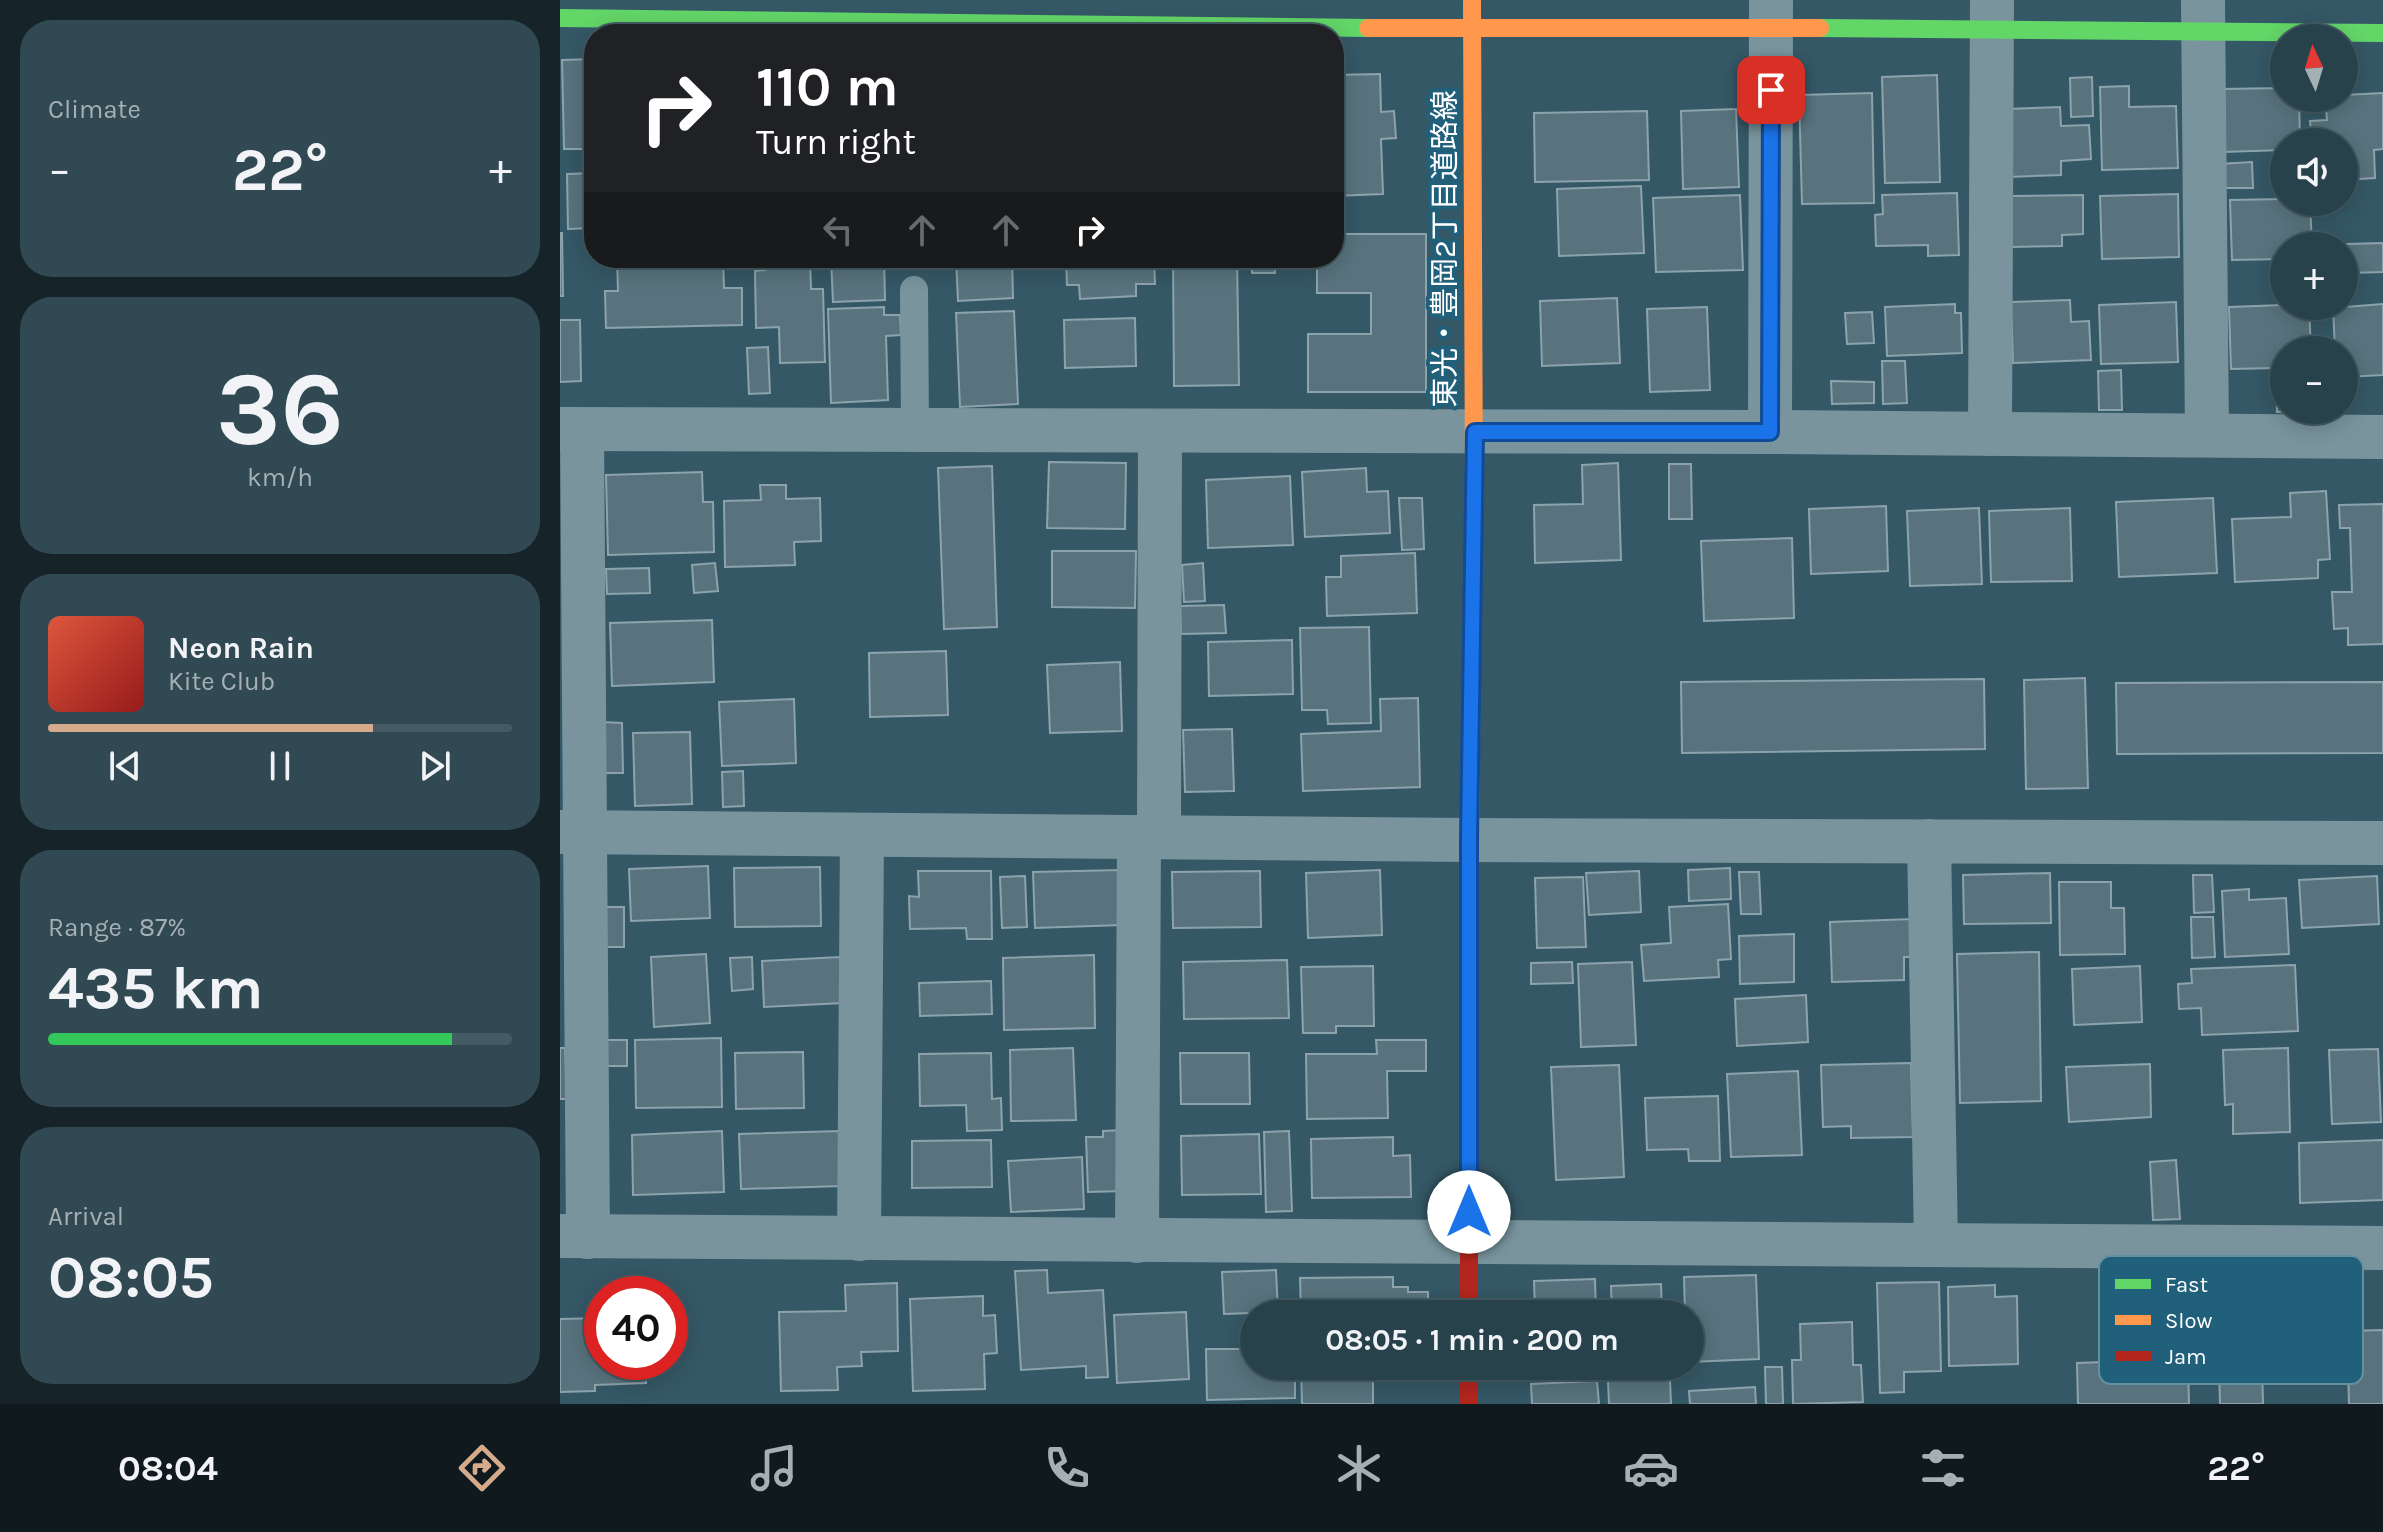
<!DOCTYPE html>
<html lang="en">
<head>
<meta charset="utf-8">
<style>
  :root { --surface:#28424c; --page:#304953; --text:#f1f3f6; --muted:#a5b0b5; --line:#445b64; --accent:#d6ab8b }
  body { margin:0; font-family:Karla,"Noto Sans JP",sans-serif; background:var(--page); color:var(--text); height:100vh; display:flex; flex-direction:column; font-size:30px; white-space:nowrap }
  * { box-sizing:border-box; margin:0 }
  p { font-size:26px; color:var(--muted) }
  .icon { flex:none; width:44px; height:44px; fill:none; stroke:currentColor; stroke-width:2; stroke-linecap:round; stroke-linejoin:round }
  .map { position:relative; flex:1; overflow:hidden }
  .details { display:flex; flex-direction:column; gap:20px; padding:20px; background:#16242a; width:560px }
  .details>* { flex:none }
  .top-card { position:absolute; left:24px; top:24px; width:760px; height:244px; border-radius:32px; box-shadow:0 4px 20px #0003,0 0 0 2px var(--line); background:#202124; color:#fff; overflow:hidden }
  .needle { width:52px; rotate:356deg }
  .controls { position:absolute; left:1710px; top:24px; display:grid; gap:16px }
  .controls a { display:grid; place-items:center; width:88px; height:88px; border-radius:50%; background:var(--surface); box-shadow:0 4px 20px #0003,0 0 0 2px var(--line); font-size:40px }
  .speed { position:absolute; left:24px; top:1276px; display:flex; gap:16px; font-size:40px; font-weight:700; text-align:center }
  .speed>* { display:grid; place-content:center; width:104px; height:104px; border-radius:50%; background:var(--surface); box-shadow:0 4px 20px #0003,0 0 0 2px var(--line); line-height:1 }
  .speed .limit { border:12px solid #d22; background:#fff; color:#111 }
  .pin { position:absolute; display:grid; place-items:center; width:68px; height:68px; color:#fff; margin:-34px; border-radius:16px; box-shadow:0 4px 12px #0006 }
  .me { position:absolute; width:88px; margin:-44px; rotate:0deg; stroke-linejoin:round; filter:drop-shadow(0 0 6px #0008) }
  .turn { display:flex; align-items:center; gap:28px; height:168px; padding:0 40px; font-size:36px }
  .turn .icon { width:104px; height:104px; stroke-width:2.5 }
  .turn b { display:block; font-size:56px; line-height:68px }
  .lanes { display:flex; align-items:center; height:76px; padding:0 40px; background:#0003; justify-content:center; gap:40px; direction:ltr }
  .lanes .off { opacity:.35 }
  .big { font-size:60px; font-weight:700; line-height:1.1 }
  .details .tile { flex:1; display:flex; flex-direction:column; justify-content:center; gap:12px; min-width:0; padding:0 28px; border-radius:32px; background:var(--page) }
  .details .dial { align-items:center; gap:0 }
  .dial b { font-size:104px; line-height:1 }
  .song { display:flex; align-items:center; gap:24px }
  .cover { width:96px; height:96px; border-radius:12px; background:linear-gradient(135deg,hsl(10 70% 55%),hsl(0 70% 35%)) }
  .played { height:8px; border-radius:4px; background:linear-gradient(90deg,var(--accent) 70%,var(--line) 70%) }
  .keys { display:flex; justify-content:space-around; direction:ltr }
  .heat { display:flex; justify-content:space-between; align-items:center; font-size:44px; direction:ltr }
  .charge { height:12px; border-radius:6px; background:linear-gradient(90deg,#34c759 87%,var(--line) 0) }
  .trip { position:absolute; left:680px; top:1300px; width:464px; height:80px; border-radius:40px; background:var(--surface); box-shadow:0 4px 20px #0003,0 0 0 2px var(--line); font-weight:700; line-height:80px; text-align:center }
  .dock { display:flex; height:128px; justify-content:space-around; align-items:center; background:#101a1e; color:var(--muted) }
  .dock .icon { width:56px; height:56px }
  .dock .on { color:var(--accent) }
  .dock b { font-size:36px; color:var(--text) }
  main { display:flex; flex:1; min-height:0 }
  .map>svg:first-child { display:block }
  .building { fill:#58737d; stroke:#8da3ac; stroke-width:2 }
  .lines { fill:none; stroke-linecap:round; stroke-linejoin:round }
  .lane { stroke:#79949d; stroke-width:28 }
  .street { stroke:#79949d; stroke-width:44 }
  .fast { stroke:#63d668; stroke-width:18 }
  .slow { stroke:#ff974d; stroke-width:18 }
  .jam { stroke:#b3261e; stroke-width:18 }
  .route-casing { stroke:#114b97; stroke-width:20 }
  .route { stroke:#1a73e8; stroke-width:14 }
  .labels { text-anchor:middle; stroke-width:8; stroke-linejoin:round; paint-order:stroke }
  .street-label { font-size:30px; fill:#fff; stroke:#21607a }
  .key { fill:#21607a; stroke:#6490a2; stroke-width:2 }
  .key-label { font-size:22px; fill:#fff }
</style>
</head>
<body>
<main>
<section class="details">
<div class="tile"><p>Climate</p>
<div class="heat"><a>−</a><b class="big">22°</b><a>+</a></div>
</div>
<div class="tile dial"><b>36</b><p>km/h</p></div>
<div class="tile">
<div class="song"><i class="cover"></i><div><b>Neon Rain</b><p>Kite Club</p></div></div>
<div class="played"></div>
<div class="keys"><svg class="icon" aria-label="previous" viewBox="0 0 24 24"><path d="M18 5L8 12l10 7zM5 5v14"/></svg><svg class="icon" aria-label="pause" viewBox="0 0 24 24"><path d="M8 5v14M16 5v14"/></svg><svg class="icon" aria-label="next" viewBox="0 0 24 24"><path d="M6 5l10 7-10 7zM19 5v14"/></svg></div>
</div>
<div class="tile"><p>Range · 87%</p><b class="big">435 km</b><div class="charge"></div></div>
<div class="tile"><p>Arrival</p><b class="big">08:05</b></div>
</section>
<div class="map">
<svg width="1823" height="1404" viewBox="0 0 1823 1404">
  <rect width="100%" height="100%" fill="#355866"/>
  <!-- building -->
  <g class="building">
    <path d="M34,59V149H4L2,60Z"/>
    <path d="M820,74L821,112L834,111L836,138L821,139L823,194L774,196V75Z"/>
    <path d="M1377,75L1380,182L1325,183L1322,77Z"/>
    <path d="M1532,77L1533,116L1511,117L1510,78Z"/>
    <path d="M1569,86V107L1616,106L1618,168L1542,170L1540,87Z"/>
    <path d="M1724,88V98H1739L1740,142H1724V150L1662,152L1660,89Z"/>
    <path d="M1312,93L1314,203L1242,204L1239,95Z"/>
    <path d="M1823,93V149L1814,150L1815,178L1784,180V142H1752L1750,121L1767,120L1765,98H1784V95Z"/>
    <path d="M1500,107L1501,126L1529,125L1531,159L1501,161V175L1448,177L1445,109Z"/>
    <path d="M1176,109L1179,187L1123,189L1121,111Z"/>
    <path d="M1087,111L1089,180L975,182L974,113Z"/>
    <path d="M1692,162L1693,188H1660L1659,164Z"/>
    <path d="M34,173V228L8,229L7,174Z"/>
    <path d="M1081,186L1084,253L999,256L997,189Z"/>
    <path d="M1397,193L1399,255L1368,256V245L1316,246L1315,215L1323,214L1322,195Z"/>
    <path d="M1618,194L1619,257L1542,259L1540,196Z"/>
    <path d="M1180,195L1183,270L1096,272L1093,198Z"/>
    <path d="M1523,195V234L1502,235V246L1452,247L1451,196Z"/>
    <path d="M1724,199V202H1750L1752,246H1724V259L1672,260L1670,200Z"/>
    <path d="M0,233H2L3,296H0Z"/>
    <path d="M774,234H866V392H748V334H811V293H757V258H774Z"/>
    <path d="M1823,243V272L1788,273L1787,244Z"/>
    <path d="M57,258H163L164,288H182V325L46,328L45,291H58Z"/>
    <path d="M205,258H250L251,289H263L265,362L220,363L219,327L196,328L195,271L205,270Z"/>
    <path d="M271,258H324L325,300L273,302Z"/>
    <path d="M396,258H452L453,298L398,301Z"/>
    <path d="M506,258H594L595,284H576V296L520,299L519,285H507Z"/>
    <path d="M613,258H677L679,385L614,386Z"/>
    <path d="M692,258H714L715,273H692Z"/>
    <path d="M1057,298L1060,363L982,366L980,301Z"/>
    <path d="M1510,300L1511,322L1529,321L1531,360L1453,363L1451,302Z"/>
    <path d="M1616,302L1618,362L1541,364L1539,305Z"/>
    <path d="M1395,304V313H1401L1402,353L1327,356L1325,307Z"/>
    <path d="M1823,304V375L1786,377L1784,350H1775L1773,308Z"/>
    <path d="M1724,305L1749,306L1751,350H1724V410L1753,411L1717,412L1716,368L1671,369L1669,307Z"/>
    <path d="M324,307V315H340L341,335L326,336L328,400L271,403L268,309Z"/>
    <path d="M1147,307L1150,390L1090,392L1087,309Z"/>
    <path d="M454,311L458,404L400,407L396,313Z"/>
    <path d="M1312,312L1314,343L1287,344L1285,313Z"/>
    <path d="M575,318L576,366L505,368L504,320Z"/>
    <path d="M0,320H20L21,381L0,382Z"/>
    <path d="M208,347L210,393L189,394L187,348Z"/>
    <path d="M1322,361H1345L1347,403L1323,404Z"/>
    <path d="M1561,370L1562,410H1539L1538,371Z"/>
    <path d="M1271,381L1314,382V403L1272,404Z"/>
    <path d="M489,462L566,463L565,529L487,528Z"/>
    <path d="M1058,463L1061,560L975,563L974,505L1023,504L1022,465Z"/>
    <path d="M1109,464H1131L1132,519H1109Z"/>
    <path d="M432,466L437,627L384,629L378,468Z"/>
    <path d="M806,468L807,492L828,491L830,533L745,537L742,472Z"/>
    <path d="M142,472L143,502H153L154,552L48,555L46,475Z"/>
    <path d="M730,476L733,545L648,548L646,480Z"/>
    <path d="M200,485H226V499L260,498L261,541L234,542L235,565L165,567L164,501L201,500Z"/>
    <path d="M1766,491L1770,559L1758,560V578L1675,582L1672,519L1731,517L1730,493Z"/>
    <path d="M839,498H862L864,549L842,550Z"/>
    <path d="M1653,498L1657,573L1559,577L1556,502Z"/>
    <path d="M1823,504V644L1788,645V628L1774,629L1772,592H1792L1790,528H1780L1779,505Z"/>
    <path d="M1326,506L1328,571L1251,574L1249,509Z"/>
    <path d="M1419,508L1422,584L1350,586L1347,511Z"/>
    <path d="M1510,508L1512,581L1431,582L1429,511Z"/>
    <path d="M1232,538L1234,618L1144,621L1141,541Z"/>
    <path d="M492,551H576L575,608L492,607Z"/>
    <path d="M855,553L857,613L767,616L766,577H781V556Z"/>
    <path d="M155,563L158,591L134,593L132,565Z"/>
    <path d="M643,563L645,601L624,602L622,565Z"/>
    <path d="M89,568L90,593L47,594L46,569Z"/>
    <path d="M664,605L666,633L621,634L620,606Z"/>
    <path d="M152,620L154,682L52,686L50,623Z"/>
    <path d="M809,627L811,723L768,724L767,710H742L740,628Z"/>
    <path d="M732,640L733,694L649,696L648,642Z"/>
    <path d="M386,651L388,715L310,717L309,653Z"/>
    <path d="M560,662L562,731L490,733L487,665Z"/>
    <path d="M1525,678L1528,788L1466,789L1464,680Z"/>
    <path d="M1424,679L1425,749L1122,753L1121,682Z"/>
    <path d="M1823,682V753L1557,754L1556,683Z"/>
    <path d="M858,698L860,787L743,791L741,734L821,731L820,699Z"/>
    <path d="M234,699L236,763L162,766L159,702Z"/>
    <path d="M41,722L62,723L63,773H42Z"/>
    <path d="M672,729L674,791L625,792L623,730Z"/>
    <path d="M130,732L132,804L75,806L73,733Z"/>
    <path d="M183,771L184,806L163,807L162,772Z"/>
    <path d="M148,866L150,918L71,921L69,869Z"/>
    <path d="M260,867L261,926L175,927L174,868Z"/>
    <path d="M1170,868L1171,899L1129,901L1128,870Z"/>
    <path d="M561,870L562,925L475,928L473,872Z"/>
    <path d="M820,870L822,935L748,938L746,873Z"/>
    <path d="M358,871H431L432,939H407L406,928L350,929L349,896L359,897Z"/>
    <path d="M700,871L701,927L613,928L612,872Z"/>
    <path d="M1079,871L1081,912L1029,915L1026,873Z"/>
    <path d="M1179,872H1199L1201,914H1181Z"/>
    <path d="M1490,873L1491,923L1404,924L1403,875Z"/>
    <path d="M1633,875H1652L1654,912L1634,913Z"/>
    <path d="M465,876L467,927L442,928L440,877Z"/>
    <path d="M1817,876L1819,924L1742,928L1739,880Z"/>
    <path d="M1023,877L1026,947L977,948L975,878Z"/>
    <path d="M1499,882H1551V908H1564L1565,954L1500,955Z"/>
    <path d="M1689,889V900L1726,898L1729,954L1665,957L1662,891Z"/>
    <path d="M1168,904L1171,959L1158,960L1159,977L1084,981L1081,945L1111,943L1109,907Z"/>
    <path d="M41,907H64V947H42Z"/>
    <path d="M1631,917H1653L1655,957L1632,958Z"/>
    <path d="M1353,919L1355,957H1344V980L1272,982L1270,922Z"/>
    <path d="M1234,934V982L1180,984L1179,936Z"/>
    <path d="M1479,952L1481,1101L1400,1103L1397,954Z"/>
    <path d="M146,954L150,1023L94,1027L91,957Z"/>
    <path d="M534,955L535,1028L444,1030L443,958Z"/>
    <path d="M192,957L193,989L172,991L170,958Z"/>
    <path d="M280,957L283,1003L204,1007L202,961Z"/>
    <path d="M727,960L729,1018L624,1019L623,962Z"/>
    <path d="M1012,962L1013,983L971,984V963Z"/>
    <path d="M1072,962L1076,1045L1021,1047L1018,964Z"/>
    <path d="M1735,965L1738,1031L1642,1035L1641,1008L1619,1009L1618,984L1632,983L1631,969Z"/>
    <path d="M813,966L814,1026H776V1033H743L741,967Z"/>
    <path d="M1580,966L1582,1022L1514,1025L1512,969Z"/>
    <path d="M431,981L432,1014L360,1016L359,983Z"/>
    <path d="M1246,995L1248,1042L1177,1046L1175,999Z"/>
    <path d="M161,1038L162,1107L76,1108L75,1040Z"/>
    <path d="M43,1040H67V1066H44Z"/>
    <path d="M816,1040H866V1071H827L828,1118L747,1119L746,1054H817Z"/>
    <path d="M0,1048H5L7,1099H0Z"/>
    <path d="M513,1048L516,1120L451,1121L450,1050Z"/>
    <path d="M1728,1048L1730,1132L1673,1134V1104L1665,1105L1663,1050Z"/>
    <path d="M1818,1049L1821,1122L1772,1124L1769,1050Z"/>
    <path d="M243,1052L244,1108L176,1109L175,1053Z"/>
    <path d="M431,1053L432,1099L441,1098L442,1130L407,1131L406,1105L360,1106L359,1054Z"/>
    <path d="M620,1053H689L690,1104H621Z"/>
    <path d="M1351,1063L1353,1137L1291,1138V1126L1263,1127L1261,1065Z"/>
    <path d="M1590,1064L1591,1117L1509,1122L1506,1067Z"/>
    <path d="M1059,1065L1064,1177L996,1180L991,1067Z"/>
    <path d="M1238,1071L1242,1155L1171,1157L1167,1074Z"/>
    <path d="M1158,1096L1160,1161H1129L1128,1149L1087,1150L1085,1098Z"/>
    <path d="M564,1130L566,1191L528,1192L526,1137H543V1131Z"/>
    <path d="M162,1131L164,1192L73,1195L72,1135Z"/>
    <path d="M280,1131L282,1186L181,1189L179,1134Z"/>
    <path d="M729,1131L732,1211L706,1212L704,1132Z"/>
    <path d="M699,1134L701,1194L622,1195L621,1136Z"/>
    <path d="M833,1137V1156L850,1155L851,1197L752,1198L751,1139Z"/>
    <path d="M431,1140L432,1187L352,1188V1141Z"/>
    <path d="M1823,1140V1200L1740,1203L1739,1143Z"/>
    <path d="M522,1157L524,1209L451,1212L448,1161Z"/>
    <path d="M1616,1160L1620,1219L1593,1220L1590,1162Z"/>
    <path d="M487,1270L488,1293L543,1290L548,1377L526,1378V1366L461,1370L455,1271Z"/>
    <path d="M716,1270L718,1312L664,1314L662,1272Z"/>
    <path d="M1196,1275L1199,1359L1130,1362V1314H1125L1124,1277Z"/>
    <path d="M833,1277V1287H848V1292H868V1314H741L740,1278Z"/>
    <path d="M1035,1279L1036,1314H975L974,1281Z"/>
    <path d="M1379,1282L1381,1371L1344,1372V1392L1320,1393L1317,1283Z"/>
    <path d="M337,1283L338,1351L301,1352L302,1366L277,1367L278,1390L221,1391L219,1312L286,1311L285,1285Z"/>
    <path d="M1101,1284L1102,1314H1052L1051,1286Z"/>
    <path d="M1435,1285V1297L1457,1296L1458,1364L1389,1366L1388,1287Z"/>
    <path d="M423,1296V1316L435,1315L437,1353L424,1354L425,1389L353,1391L350,1299Z"/>
    <path d="M626,1312L629,1379L557,1383L554,1315Z"/>
    <path d="M42,1318V1362H85L86,1383L35,1385V1391L0,1392V1319Z"/>
    <path d="M1292,1322L1293,1365H1301L1303,1402L1233,1404L1232,1360H1241L1240,1324Z"/>
    <path d="M1823,1330V1404H1789L1787,1331Z"/>
    <path d="M646,1349H694V1366H735V1398L647,1400Z"/>
    <path d="M1597,1349L1598,1366H1628L1629,1404H1518L1517,1363L1570,1361L1569,1350Z"/>
    <path d="M1702,1365L1703,1404H1660L1659,1367Z"/>
    <path d="M741,1366H813V1404H742Z"/>
    <path d="M1205,1367H1222L1223,1404H1206Z"/>
    <path d="M1110,1379L1111,1404H1049L1048,1381Z"/>
    <path d="M1037,1381L1039,1404H972L971,1384Z"/>
    <path d="M1195,1387L1196,1404H1130L1129,1391Z"/>
  </g>
  <g class="lines">
    <!-- lane -->
    <path class="lane" d="M354,290L355,430"/>
    <!-- street -->
    <g class="street">
      <path d="M1643,0L1647,435"/>
      <path d="M0,429L1210,432L1823,437"/>
      <path d="M22,429L28,1237"/>
      <path d="M1210,432L1211,0"/>
      <path d="M1430,434L1432,0"/>
      <path d="M0,832L909,840L1823,843"/>
      <path d="M599,837L600,431"/>
      <path d="M1369,841L1376,1245"/>
      <path d="M0,1236L1823,1248"/>
      <path d="M299,1239L302,835"/>
      <path d="M577,1241L579,837"/>
    </g>
    <!-- fast -->
    <g class="fast">
      <path d="M0,18L808,28"/>
      <path d="M1260,28L1823,33"/>
      <path d="M909,913L914,491"/>
    </g>
    <!-- slow -->
    <g class="slow">
      <path d="M912,0L914,491"/>
      <path d="M808,28H1260"/>
    </g>
    <!-- jam -->
    <g class="jam">
      <path d="M909,913V1314"/>
      <path d="M909,1366V1404"/>
    </g>
  </g>
  <g class="lines">
    <!-- route casing -->
    <g class="route-casing">
      <path id="route" d="M909,1212V840L915,432H1210L1211,90"/>
    </g>
    <!-- route -->
    <use href="#route" class="route"/>
  </g>
  <g class="labels">
    <!-- street labels -->
    <g class="street-label">
      <text transform="translate(885 249) rotate(-90)" y="10">東光・豊岡2丁目道路線</text>
    </g>
  </g>
  <!-- legend -->
  <rect x="1539" y="1256" width="264" height="128" rx="12" class="key"/>
  <rect x="1555" y="1279" width="36" height="10" fill="#63d668"/>
  <rect x="1555" y="1315" width="36" height="10" fill="#ff974d"/>
  <rect x="1555" y="1351" width="36" height="10" fill="#b3261e"/>
  <g class="key-label">
    <text x="1605" y="1292">Fast</text>
    <text x="1605" y="1328">Slow</text>
    <text x="1605" y="1364">Jam</text>
  </g>
</svg>
<div class="controls">
<a><svg class="needle" viewBox="-14 -14 28 28"><path d="M0-13l5 13h-10z" fill="#e53935"/><path d="M0 13l5-13h-10z" fill="#a5b0b5"/></svg></a>
<a><svg class="icon" aria-label="sound" viewBox="0 0 24 24"><path d="M4 9h4l5-4v14l-5-4H4zM17 9q2 3 0 6"/></svg></a>
<a>+</a>
<a>−</a>
</div>
<div class="speed"><div class="limit">40</div></div>
<div class="pin" style="left:1211px;top:90px;background:#d93025"><svg class="icon" aria-label="arrive" viewBox="0 0 24 24"><path d="M6 21V4h12l-3 4 3 4H6"/></svg></div>
<svg class="me" style="left:909px;top:1212px" viewBox="-20 -20 40 40"><circle r="19" fill="#fff"/><path d="M0-13L10 11 0 6-10 11z" fill="#1a73e8"/></svg>
<div class="trip">08:05 · 1 min · 200 m</div>
<div class="top-card">
<div class="turn"><svg class="icon" aria-label="right" viewBox="0 0 24 24"><path d="M7 20v-9h11M14 6l5 5-5 5"/></svg><div><b>110 m</b>Turn right</div></div>
<div class="lanes"><svg class="icon off" aria-label="left" viewBox="0 0 24 24"><path d="M17 20v-9H6M10 6l-5 5 5 5"/></svg><svg class="icon off" aria-label="ahead" viewBox="0 0 24 24"><path d="M12 20V5M6 11l6-6 6 6"/></svg><svg class="icon off" aria-label="ahead" viewBox="0 0 24 24"><path d="M12 20V5M6 11l6-6 6 6"/></svg><svg class="icon" aria-label="right" viewBox="0 0 24 24"><path d="M7 20v-9h11M14 6l5 5-5 5"/></svg></div>
</div>
</div>
</main>
<nav class="dock">
<b>08:04</b>
<svg class="icon on" aria-label="directions" viewBox="0 0 24 24"><path d="M12 3l9 9-9 9-9-9zM9 14v-3h6M13 9l2 2-2 2"/></svg>
<svg class="icon" aria-label="music" viewBox="0 0 24 24"><path d="M9 18V5l10-2v13"/><circle cx="6" cy="18" r="3"/><circle cx="16" cy="16" r="3"/></svg>
<svg class="icon" aria-label="phone" viewBox="0 0 24 24"><path d="M5 4h4l2 5-3 2q2 4 5 5l2-3 5 2v4C11 20 4 13 5 4z"/></svg>
<svg class="icon" aria-label="climate" viewBox="0 0 24 24"><path d="M12 3v18M4 7l16 10M4 17L20 7"/></svg>
<svg class="icon" aria-label="car" viewBox="0 0 24 24"><path d="M5 17H2v-5l4-1 3-4h7l3 4 3 1v5h-3M9 17h6M6 11h13"/><circle cx="7" cy="17" r="2"/><circle cx="17" cy="17" r="2"/></svg>
<svg class="icon" aria-label="filters" viewBox="0 0 24 24"><path d="M4 7h16M4 17h16"/><circle cx="9" cy="7" r="2"/><circle cx="15" cy="17" r="2"/></svg>
<b>22°</b>
</nav>
</body>
</html>
